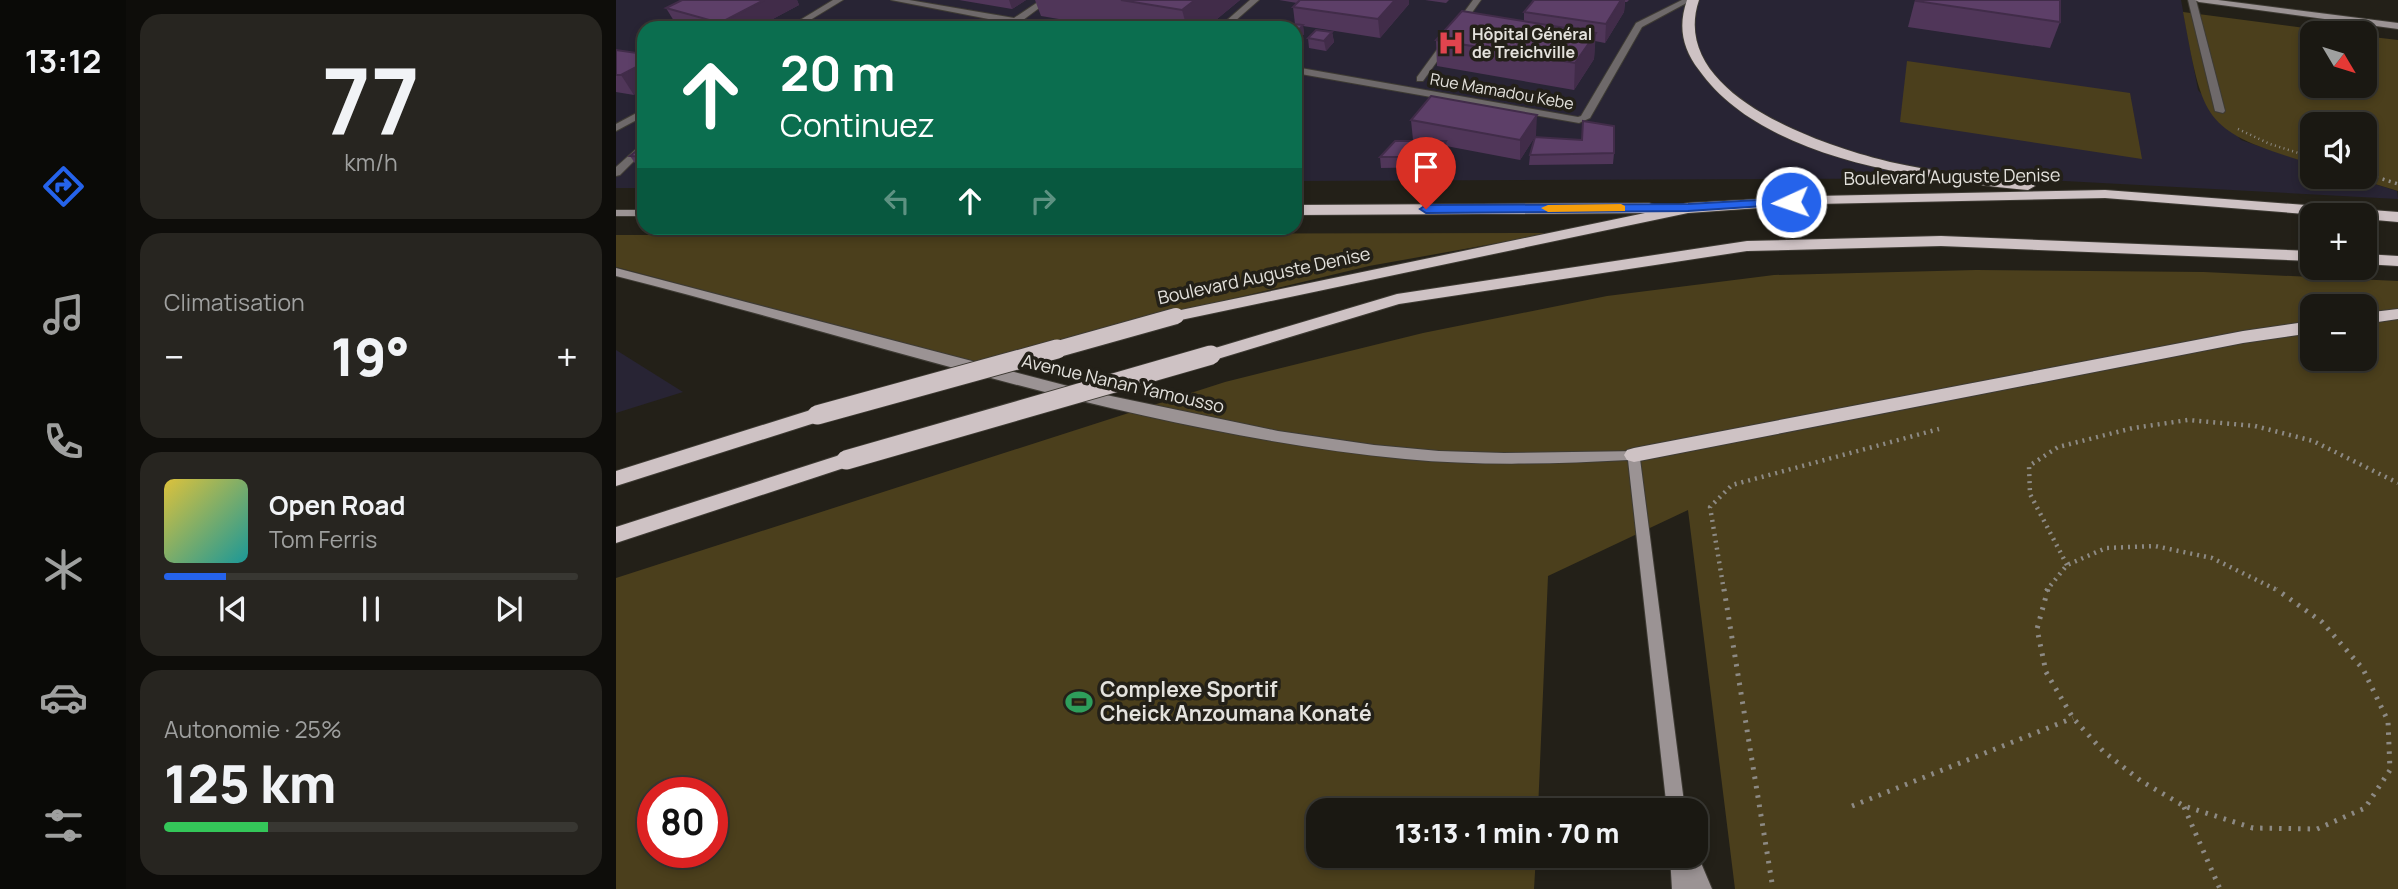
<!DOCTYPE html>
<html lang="fr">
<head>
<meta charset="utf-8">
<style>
  :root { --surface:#1a1812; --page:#272520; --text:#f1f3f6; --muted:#9fa09f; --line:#383732; --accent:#2563eb }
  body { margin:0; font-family:Manrope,sans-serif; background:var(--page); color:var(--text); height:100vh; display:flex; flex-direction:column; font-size:26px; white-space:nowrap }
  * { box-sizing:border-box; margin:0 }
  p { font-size:23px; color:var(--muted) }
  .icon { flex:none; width:38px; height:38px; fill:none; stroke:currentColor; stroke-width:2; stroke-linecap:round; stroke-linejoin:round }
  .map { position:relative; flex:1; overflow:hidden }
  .drawer { display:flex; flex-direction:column; gap:14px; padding:14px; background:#0e0d0a; width:490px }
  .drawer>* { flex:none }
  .guide { position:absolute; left:21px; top:21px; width:665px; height:214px; border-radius:21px; box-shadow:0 4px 10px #0003,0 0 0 2px var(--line); background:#0b6e4f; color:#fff; overflow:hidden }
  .needle { width:46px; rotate:128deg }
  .fabs { position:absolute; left:1684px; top:21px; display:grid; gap:14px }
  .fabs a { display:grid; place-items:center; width:77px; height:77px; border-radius:14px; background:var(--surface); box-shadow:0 4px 10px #0003,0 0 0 2px var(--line); font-size:35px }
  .speed { position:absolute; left:21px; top:777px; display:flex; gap:14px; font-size:35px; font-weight:700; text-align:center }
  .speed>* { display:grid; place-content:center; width:91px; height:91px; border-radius:50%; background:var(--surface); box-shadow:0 4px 10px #0003,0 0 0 2px var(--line); line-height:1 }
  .speed .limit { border:10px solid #d22; background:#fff; color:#111 }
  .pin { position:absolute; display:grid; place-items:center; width:60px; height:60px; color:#fff; margin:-72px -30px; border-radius:50% 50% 50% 0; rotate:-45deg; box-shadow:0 0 7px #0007 }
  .pin .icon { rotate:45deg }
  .me { position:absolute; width:77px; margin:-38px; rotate:267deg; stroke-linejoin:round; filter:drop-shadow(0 0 5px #0008) }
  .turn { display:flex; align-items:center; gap:24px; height:147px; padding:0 28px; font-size:32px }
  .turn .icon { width:91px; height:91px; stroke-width:2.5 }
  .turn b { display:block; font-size:49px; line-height:60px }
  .lanes { display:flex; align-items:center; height:66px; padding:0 28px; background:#0003; justify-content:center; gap:35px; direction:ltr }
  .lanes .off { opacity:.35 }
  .big { font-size:52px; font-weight:800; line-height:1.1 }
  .drawer .card { flex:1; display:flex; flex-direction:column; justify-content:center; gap:10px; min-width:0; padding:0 24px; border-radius:21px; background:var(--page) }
  .drawer .dial { align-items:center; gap:0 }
  .dial b { font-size:91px; line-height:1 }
  .song { display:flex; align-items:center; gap:21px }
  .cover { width:84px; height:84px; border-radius:10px; background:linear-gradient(135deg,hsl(50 70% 55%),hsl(180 70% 35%)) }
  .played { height:7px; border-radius:4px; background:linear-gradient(90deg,var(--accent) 15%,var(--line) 15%) }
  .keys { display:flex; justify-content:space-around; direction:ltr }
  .heat { display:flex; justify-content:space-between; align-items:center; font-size:38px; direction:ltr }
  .charge { height:10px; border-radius:5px; background:linear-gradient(90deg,#34c759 25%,var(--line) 0) }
  .trip { position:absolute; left:690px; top:798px; width:402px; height:70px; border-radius:21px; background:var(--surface); box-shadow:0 4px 10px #0003,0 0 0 2px var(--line); font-weight:800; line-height:70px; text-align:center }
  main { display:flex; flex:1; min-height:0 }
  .tabs { display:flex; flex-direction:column; width:126px; justify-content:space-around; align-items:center; background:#0a0a07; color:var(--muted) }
  .tabs .icon { width:49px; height:49px }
  .tabs .selected { color:var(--accent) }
  .tabs b { font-size:32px; color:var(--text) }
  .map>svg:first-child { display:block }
  .commercial { fill:#282434 }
  .green { fill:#4b3f1c; fill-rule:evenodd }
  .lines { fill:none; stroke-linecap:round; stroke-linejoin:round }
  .service-casing { stroke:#3e3b34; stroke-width:2 }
  .minor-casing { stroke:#3e3b34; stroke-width:2 }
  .secondary-casing { stroke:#3e3b34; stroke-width:2 }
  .trunk-casing { stroke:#3e3b34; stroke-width:2 }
  .path-far3 { stroke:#8d8a84; stroke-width:2.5; stroke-dasharray:1 3.5; stroke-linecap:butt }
  .path-far2 { stroke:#8d8a84; stroke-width:3.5; stroke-dasharray:2 4.5; stroke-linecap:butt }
  .path-far1 { stroke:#8d8a84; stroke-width:4.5; stroke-dasharray:2 5; stroke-linecap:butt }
  .path { stroke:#8d8a84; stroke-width:5; stroke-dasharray:2.5 7; stroke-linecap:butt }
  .service { fill:#6e696a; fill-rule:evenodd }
  .minor { fill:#6e696a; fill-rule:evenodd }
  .secondary { fill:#9b9394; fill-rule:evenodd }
  .trunk { fill:#cec2c4; fill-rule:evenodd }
  .trunk-bridge-far1-casing { stroke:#3e3b34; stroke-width:18; stroke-linecap:butt }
  .trunk-bridge-casing { stroke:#3e3b34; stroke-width:21; stroke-linecap:butt }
  .trunk-bridge-far1 { stroke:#cec2c4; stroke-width:16 }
  .trunk-bridge { stroke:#cec2c4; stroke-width:19 }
  .wall { fill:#503659 }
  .shaded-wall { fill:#412c49 }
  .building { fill:#5d3f68; stroke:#412c49; stroke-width:2 }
  .route { fill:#2563eb; stroke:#184099; stroke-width:2 }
  .slow { fill:#f59e0b }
  .labels { text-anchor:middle; stroke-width:7; stroke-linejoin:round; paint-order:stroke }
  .far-poi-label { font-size:16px; font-weight:bold; fill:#e4e2dd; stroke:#232018; text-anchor:start }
  .far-street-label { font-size:16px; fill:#e4e2dd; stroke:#232018 }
  .street-label { font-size:18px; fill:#e4e2dd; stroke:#232018 }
  .near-poi-label { font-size:21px; font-weight:bold; fill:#e4e2dd; stroke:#232018; text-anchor:start }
</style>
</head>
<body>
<main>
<nav class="tabs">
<b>13:12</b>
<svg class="icon selected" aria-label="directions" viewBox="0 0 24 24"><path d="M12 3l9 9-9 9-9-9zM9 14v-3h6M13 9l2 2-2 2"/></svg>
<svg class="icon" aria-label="music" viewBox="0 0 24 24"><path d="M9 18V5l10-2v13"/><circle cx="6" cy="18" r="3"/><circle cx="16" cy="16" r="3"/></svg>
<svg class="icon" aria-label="phone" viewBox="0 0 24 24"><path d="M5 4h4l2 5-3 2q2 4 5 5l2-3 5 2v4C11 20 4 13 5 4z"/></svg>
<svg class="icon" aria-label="climate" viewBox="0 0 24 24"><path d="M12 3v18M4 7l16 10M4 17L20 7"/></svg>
<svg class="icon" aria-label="car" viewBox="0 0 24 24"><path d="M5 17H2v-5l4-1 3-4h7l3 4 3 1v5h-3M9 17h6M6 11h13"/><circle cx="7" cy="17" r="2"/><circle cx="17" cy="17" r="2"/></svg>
<svg class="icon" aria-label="filters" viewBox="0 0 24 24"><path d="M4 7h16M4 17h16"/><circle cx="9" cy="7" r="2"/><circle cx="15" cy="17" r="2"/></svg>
</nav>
<section class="drawer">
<div class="card dial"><b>77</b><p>km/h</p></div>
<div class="card"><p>Climatisation</p>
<div class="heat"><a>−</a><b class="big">19°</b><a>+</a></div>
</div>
<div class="card">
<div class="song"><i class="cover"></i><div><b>Open Road</b><p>Tom Ferris</p></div></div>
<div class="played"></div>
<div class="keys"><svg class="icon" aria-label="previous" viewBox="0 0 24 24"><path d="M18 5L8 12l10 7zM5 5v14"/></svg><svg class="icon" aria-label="pause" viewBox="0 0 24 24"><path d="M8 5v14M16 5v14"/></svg><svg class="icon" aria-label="next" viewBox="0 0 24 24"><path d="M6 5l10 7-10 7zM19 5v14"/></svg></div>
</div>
<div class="card"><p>Autonomie · 25%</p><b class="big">125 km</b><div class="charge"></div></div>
</section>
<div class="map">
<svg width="1782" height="889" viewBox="0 0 1782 889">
  <rect width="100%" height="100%" fill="#232018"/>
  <!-- commercial -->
  <g class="commercial">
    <path d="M0,0H1565L1582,90L1625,140L1696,164V177H1736L1781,191L1782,199L1395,178L679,181V28H28V188H0Z"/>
    <path d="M0,350L67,392L0,413Z"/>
  </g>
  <!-- green -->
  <g class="green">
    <path d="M1567,12L1728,33H1696V86H1748V36L1782,40V191L1736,177H1748V124H1696V164C1585,130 1588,123 1567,12Z"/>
    <path d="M1291,61L1514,93L1526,159L1284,122Z"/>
    <path d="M938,233L753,266L519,322L368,365L0,267V235Z"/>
    <path d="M1360,270L1588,272L1782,281V889H1119L1072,510L932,576L922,810H702V856H920L918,889H0V578L609,382L807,333L991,296L1158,275ZM1696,306H1748V359H1696ZM37,793H96V852H37Z"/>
  </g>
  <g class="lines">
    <!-- service casing -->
    <g class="service-casing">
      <g id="service">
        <path d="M857,0H865L807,81H801V77Z"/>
        <path d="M1572,0H1580L1609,111L1607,113L1599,111Z"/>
      </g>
    </g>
    <!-- minor casing -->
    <g class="minor-casing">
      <g id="minor">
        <path d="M217,0H227L181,28H171Z"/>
        <path d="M275,0H293L398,18L425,0H434L407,20L443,28C428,28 411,23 397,26L393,23Z"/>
        <path d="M634,0H643L611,28H602Z"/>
        <path d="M1066,0H1076L1026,27L974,118L963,123L679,73V67L962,117L965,116L1020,23Z"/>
        <path d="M28,109V116L0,131V124Z"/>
        <path d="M28,142V151L4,175L0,176V167Z"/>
      </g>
    </g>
    <!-- secondary casing -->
    <g class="secondary-casing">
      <g id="secondary">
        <path d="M1579,0H1602L1782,23V29L1583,2Z"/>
        <rect x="0" y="210" width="28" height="6"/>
        <path d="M0,268L471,391L662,431L758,445L823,451L888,453L1023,451L1069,810H1051L1012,460C938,464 863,466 789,459C522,433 260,342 0,276Z"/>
        <path d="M1080,851L1096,889H1056L1054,856H1080Z"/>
      </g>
    </g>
    <!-- trunk casing -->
    <g class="trunk-casing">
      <g id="trunk">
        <path d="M1071,0H1083C1051,94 1207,146 1274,162C1319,172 1366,177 1412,182L1419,186L1412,190C1310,180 1147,161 1083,70C1066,48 1062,26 1071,0Z"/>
        <path d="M1489,190L1782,212V222L1748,219V215H1702L1489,198L1200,204L1072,213L560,321L552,316L560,311L1029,213L679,215V205L1033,203L1038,205L1039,210L1072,203L1200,196Z"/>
        <path d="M1325,236L1696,251V261L1325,246L1131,251L783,304L595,361L586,355L589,351L781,294L1131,241Z"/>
        <path d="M1748,254L1782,256V266L1748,264Z"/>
        <path d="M1782,309V319L1748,324V313Z"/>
        <path d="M1696,321V333L1627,343L1018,462L1011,460L1008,455L1011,450L1018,448L1627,331Z"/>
        <path d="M201,408L208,410L210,415L208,420L0,486V471Z"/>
        <path d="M230,453L237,455L240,460L237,465L0,543V527Z"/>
      </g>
    </g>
    <!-- path-far3 -->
    <path class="path-far3" d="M1622,129L1654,144L1695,157"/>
    <!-- path-far2 -->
    <g class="path-far2">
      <path d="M1690,155L1696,157"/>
      <path d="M1748,173L1782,184"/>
    </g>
    <!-- path-far1 -->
    <g class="path-far1">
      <path d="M1451,565L1414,494L1413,466L1442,447L1517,428L1572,420L1639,426L1697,441L1782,483"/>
      <path d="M1108,591L1094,507L1116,485L1323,429"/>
      <path d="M1430,591L1451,565L1490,548L1539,546L1596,558L1663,591"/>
    </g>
    <!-- path -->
    <g class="path">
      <path d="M1108,589L1157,889"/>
      <path d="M1432,589L1421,629L1430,672L1457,718L1487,751L1525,781L1568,806L1637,828L1701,829L1749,808L1774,770L1772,721L1747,669L1706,622L1660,589"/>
      <path d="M1236,806L1457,718"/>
      <path d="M1568,807L1604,889"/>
    </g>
    <!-- service -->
    <use href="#service" class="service"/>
    <!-- minor -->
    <use href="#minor" class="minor"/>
    <!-- secondary -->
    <use href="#secondary" class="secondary"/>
    <!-- trunk -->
    <use href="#trunk" class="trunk"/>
    <!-- trunk-bridge-far1 casing -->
    <g class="trunk-bridge-far1-casing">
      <path id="trunk-bridge-far1" d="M435,351L560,316"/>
    </g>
    <!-- trunk-bridge casing -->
    <g class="trunk-bridge-casing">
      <g id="trunk-bridge">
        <path d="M201,415L441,349"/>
        <path d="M230,460L595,355"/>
      </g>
    </g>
    <!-- trunk-bridge-far1 -->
    <use href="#trunk-bridge-far1" class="trunk-bridge-far1"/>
    <!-- trunk-bridge -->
    <use href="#trunk-bridge" class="trunk-bridge"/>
  </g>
  <!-- wall -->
  <g class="wall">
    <path d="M66,0H181L183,5L140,28H67L61,26L50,8Z"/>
    <path d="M343,0H410L396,9Z"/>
    <path d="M419,0H624L590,28H496L425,16Z"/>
    <path d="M663,0H793V4L764,38L687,26L688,34L682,42H679V24L677,7L681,3Z"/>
    <path d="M809,0H833L830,3Z"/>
    <path d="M918,0H1013L1011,2H1009L1008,12L989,43L979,41L978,59L958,90L821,66L820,40L908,21V12Z"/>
    <path d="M1299,0H1444V22L1434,48L1292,27Z"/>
    <path d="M716,32L718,42L710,51L693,48L692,38Z"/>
    <path d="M0,50L18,95L0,92Z"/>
    <path d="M795,120L920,135L904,160L830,146L831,151L820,167L765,168L764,157L802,141L797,140Z"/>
    <path d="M28,145V176L14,156Z"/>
    <path d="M998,153L997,164L913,165L914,155Z"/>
  </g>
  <!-- shaded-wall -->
  <g class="shaded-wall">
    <path d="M148,0H181L183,5L140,28H107L104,23Z"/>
    <path d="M393,0H410L396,9Z"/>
    <path d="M579,0H624L590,28H571L566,10Z"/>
    <path d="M779,0H793V4L764,38L762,19Z"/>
    <path d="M1005,0H1009L1008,12L989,43L990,24Z"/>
    <path d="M687,25L688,34L682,42L681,32Z"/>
    <path d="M716,32L718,42L710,51L708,41Z"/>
    <path d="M980,33L978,59L958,90L959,63Z"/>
    <path d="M28,63V89L18,95L5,75Z"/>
    <path d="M921,115L920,135L904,160V140Z"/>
    <path d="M830,141L831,151L820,167V157Z"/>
  </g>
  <!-- building -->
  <g class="building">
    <path d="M66,0H148L104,23L50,8Z"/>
    <path d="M505,0H579L566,10Z"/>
    <path d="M684,0H779L762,19L677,7Z"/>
    <path d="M918,0H1005L990,24L908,12Z"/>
    <path d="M1300,0H1444V22L1300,1Z"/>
    <path d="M846,11L980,33L959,63L820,40Z"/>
    <path d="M667,23L687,25L681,32H679V28H663Z"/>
    <path d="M700,30L716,32L708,41L692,38Z"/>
    <path d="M0,50L28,54V63L5,75H0Z"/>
    <path d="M815,96L921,115L904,140L795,120Z"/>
    <path d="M967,121L998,126V153L914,155L919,137L966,140Z"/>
    <path d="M779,141H830L820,157H764Z"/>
    <path d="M28,145V157L14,156Z"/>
  </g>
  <!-- route -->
  <path class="route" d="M1175,198L1179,199V204L1072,211L810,213L804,209L810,205L1072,204Z"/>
  <!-- slow -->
  <path class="slow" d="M1005,204L1009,206V211L932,212L925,208L932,205Z"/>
  <!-- icons -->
  <defs>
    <g id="hospital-bare" transform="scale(2.1)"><path d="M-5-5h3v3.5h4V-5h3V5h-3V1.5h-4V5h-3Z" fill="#e0444e" stroke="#232018" stroke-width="2.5" paint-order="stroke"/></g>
    <g id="stadium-bare" transform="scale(2.1)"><path d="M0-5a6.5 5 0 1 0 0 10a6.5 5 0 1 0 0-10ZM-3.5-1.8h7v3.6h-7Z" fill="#2e9e5b" stroke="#232018" stroke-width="2.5" paint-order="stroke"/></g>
  </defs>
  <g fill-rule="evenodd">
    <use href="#hospital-bare" x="835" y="43"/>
    <use href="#stadium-bare" x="463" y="702"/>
  </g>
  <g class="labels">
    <!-- far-poi labels -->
    <g class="far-poi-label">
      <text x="856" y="40">Hôpital Général<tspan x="856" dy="18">de Treichville</tspan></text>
    </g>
    <!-- far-street labels -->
    <g class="far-street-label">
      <text transform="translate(886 91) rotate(10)" y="6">Rue Mamadou Kebe</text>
    </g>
    <!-- street labels -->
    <g class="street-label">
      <text transform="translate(1336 177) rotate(-1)" y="6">Boulevard Auguste Denise</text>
      <text transform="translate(648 276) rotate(-12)" y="6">Boulevard Auguste Denise</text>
      <text transform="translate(507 384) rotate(13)" y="6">Avenue Nanan Yamousso</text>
    </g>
    <!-- near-poi labels -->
    <g class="near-poi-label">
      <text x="484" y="697">Complexe Sportif<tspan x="484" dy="24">Cheick Anzoumana Konaté</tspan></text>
    </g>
  </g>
</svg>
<div class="fabs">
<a><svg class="needle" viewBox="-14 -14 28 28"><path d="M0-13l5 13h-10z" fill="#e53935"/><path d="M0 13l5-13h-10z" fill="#9fa09f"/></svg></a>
<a><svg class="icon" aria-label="sound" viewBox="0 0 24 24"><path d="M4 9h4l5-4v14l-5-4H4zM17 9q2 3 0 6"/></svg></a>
<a>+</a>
<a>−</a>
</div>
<div class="speed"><div class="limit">80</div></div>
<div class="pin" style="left:810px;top:209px;background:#d93025"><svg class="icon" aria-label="arrive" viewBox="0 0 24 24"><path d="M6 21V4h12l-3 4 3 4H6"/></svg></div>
<svg class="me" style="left:1175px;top:202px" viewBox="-20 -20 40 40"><circle r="17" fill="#2563eb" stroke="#fff" stroke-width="3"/><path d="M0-11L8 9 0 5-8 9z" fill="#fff"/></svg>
<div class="trip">13:13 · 1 min · 70 m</div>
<div class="guide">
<div class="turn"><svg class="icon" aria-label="ahead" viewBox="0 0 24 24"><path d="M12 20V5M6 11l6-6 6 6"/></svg><div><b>20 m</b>Continuez</div></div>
<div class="lanes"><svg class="icon off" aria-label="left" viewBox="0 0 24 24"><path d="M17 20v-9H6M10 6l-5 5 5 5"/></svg><svg class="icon" aria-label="ahead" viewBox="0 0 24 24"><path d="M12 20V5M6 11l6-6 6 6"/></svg><svg class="icon off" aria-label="right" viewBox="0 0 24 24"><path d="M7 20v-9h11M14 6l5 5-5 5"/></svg></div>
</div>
</div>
</main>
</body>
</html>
